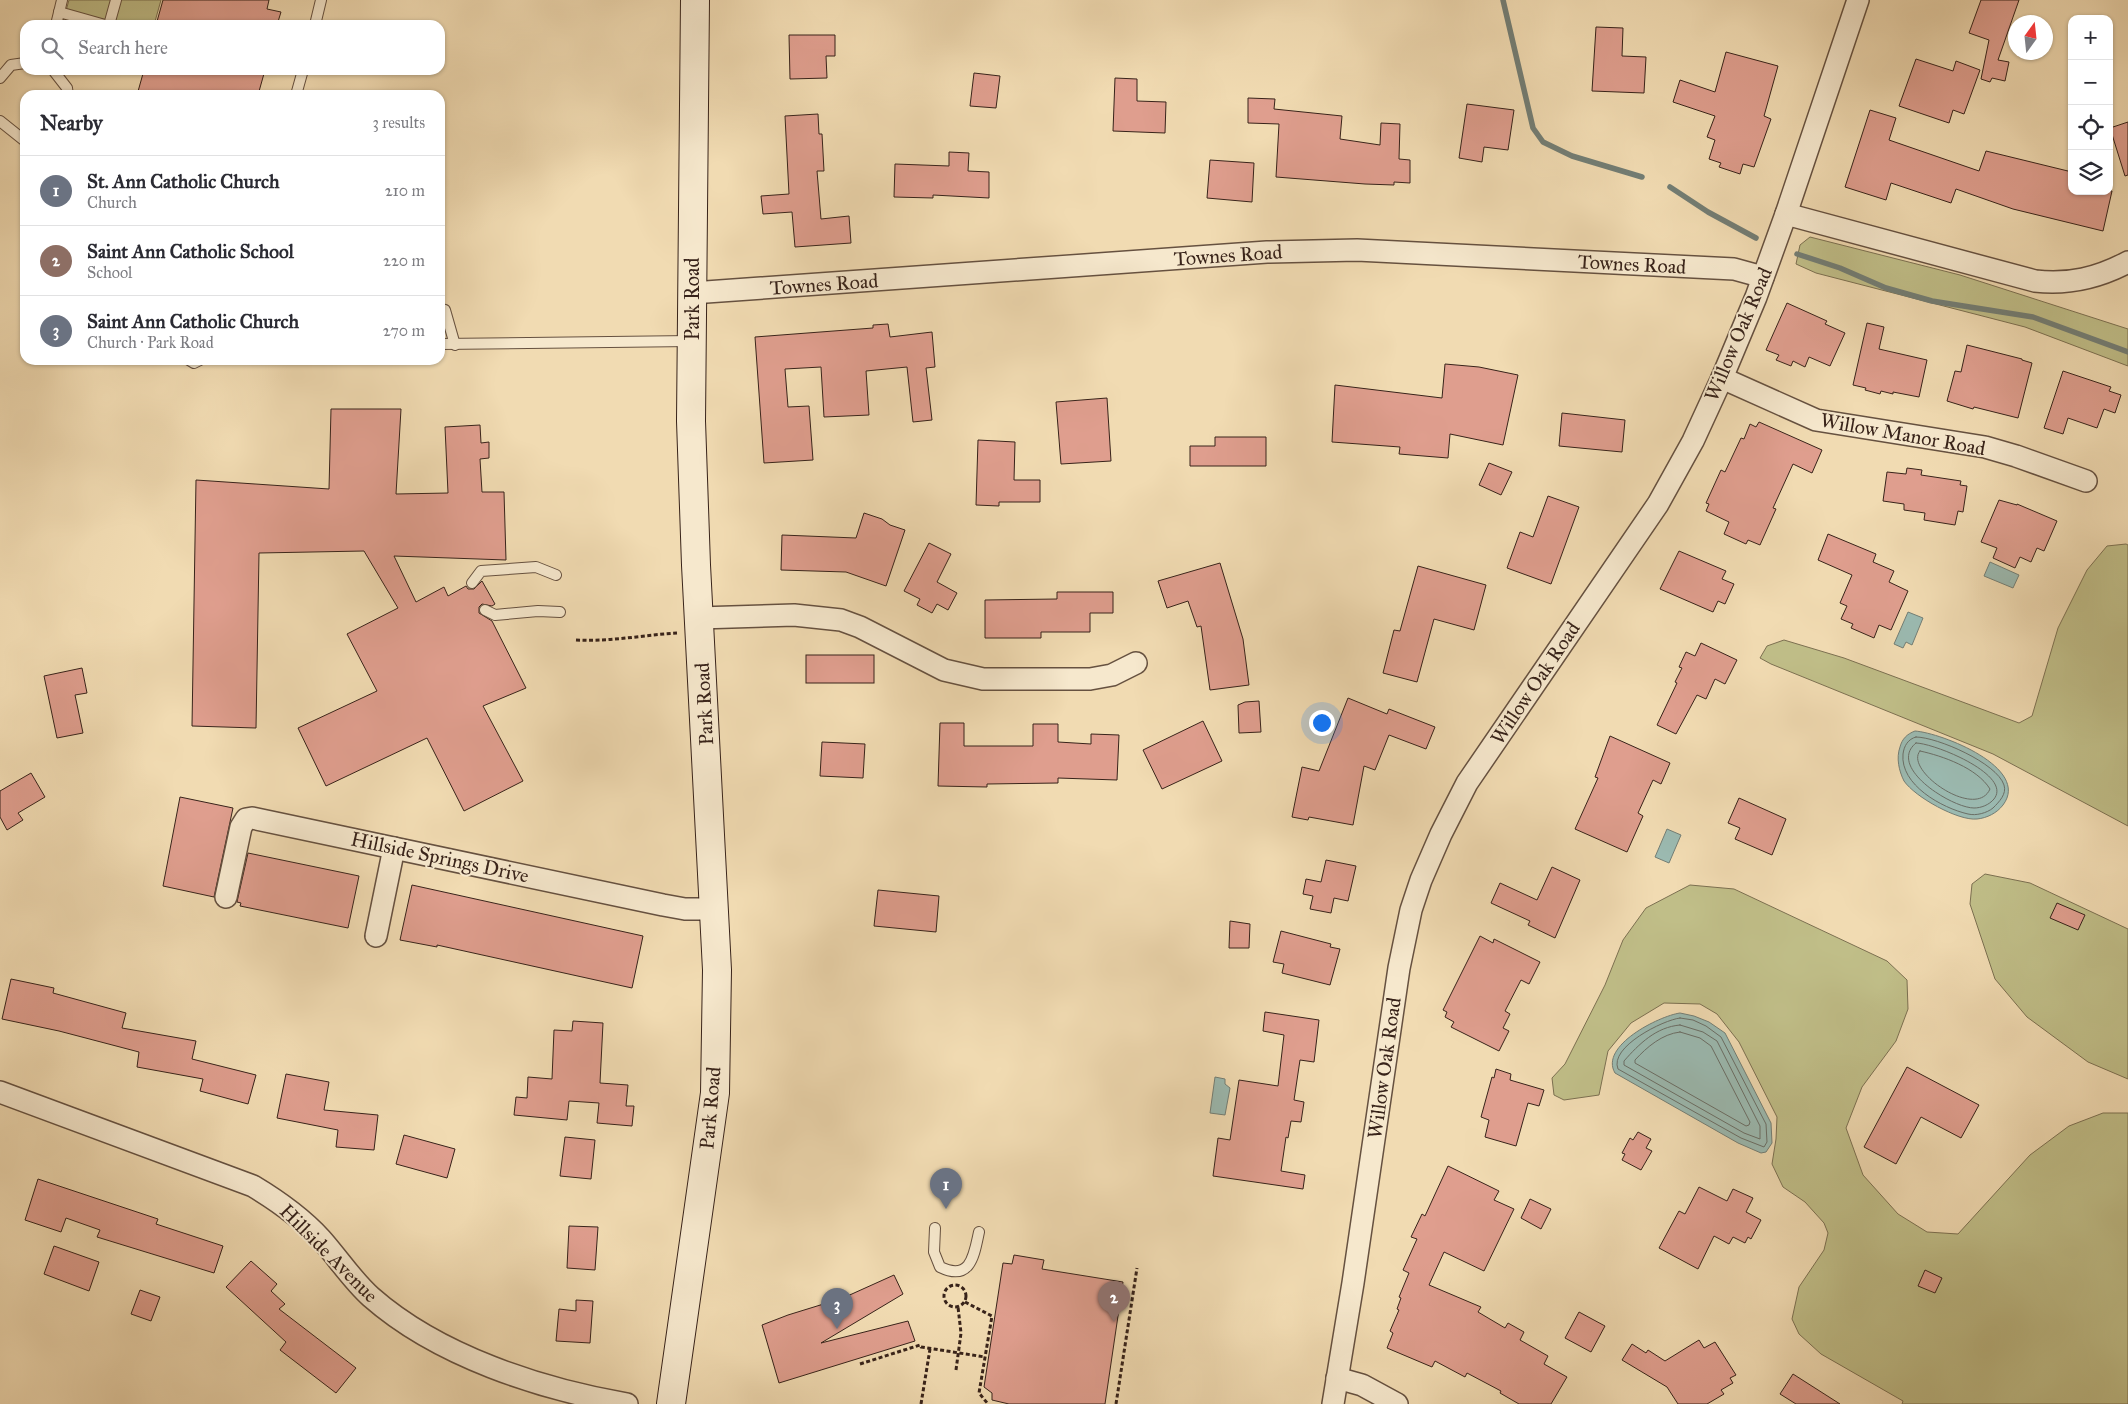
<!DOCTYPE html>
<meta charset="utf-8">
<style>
body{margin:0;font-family:"IM FELL Great Primer",serif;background:#f2f2f3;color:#2b2b33}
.controls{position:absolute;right:15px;top:15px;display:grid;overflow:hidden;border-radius:10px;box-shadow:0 1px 4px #0004}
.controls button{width:45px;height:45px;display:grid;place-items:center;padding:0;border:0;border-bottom:1px solid #e1e1e2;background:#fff;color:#2b2b33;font:25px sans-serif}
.compass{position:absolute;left:2008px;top:15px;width:45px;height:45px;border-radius:50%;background:#fff;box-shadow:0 1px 4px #0004;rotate:15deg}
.you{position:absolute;left:1321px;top:722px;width:18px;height:18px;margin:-12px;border:4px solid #fff;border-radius:50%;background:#1a73e8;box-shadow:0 0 0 8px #1a73e833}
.badge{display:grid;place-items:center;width:32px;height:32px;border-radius:50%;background:#d93025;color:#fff;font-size:16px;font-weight:700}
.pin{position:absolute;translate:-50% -41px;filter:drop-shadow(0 1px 2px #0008)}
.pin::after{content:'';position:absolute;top:26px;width:18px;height:15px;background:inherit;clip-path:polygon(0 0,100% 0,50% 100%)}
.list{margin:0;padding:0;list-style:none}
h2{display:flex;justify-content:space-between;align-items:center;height:65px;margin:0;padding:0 20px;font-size:21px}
h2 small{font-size:16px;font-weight:400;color:#7c7c81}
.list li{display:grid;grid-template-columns:32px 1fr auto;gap:15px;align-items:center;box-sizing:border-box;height:70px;padding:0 20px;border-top:1px solid #e1e1e2}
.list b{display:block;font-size:19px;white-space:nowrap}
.list p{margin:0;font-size:16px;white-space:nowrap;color:#7c7c81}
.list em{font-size:16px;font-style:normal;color:#7c7c81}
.icon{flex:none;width:28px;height:28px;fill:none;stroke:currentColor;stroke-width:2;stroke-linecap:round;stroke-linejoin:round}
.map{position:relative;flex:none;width:2128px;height:1404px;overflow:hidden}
.search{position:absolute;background:#fff;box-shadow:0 1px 4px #0004;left:20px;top:20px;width:425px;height:55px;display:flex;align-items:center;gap:12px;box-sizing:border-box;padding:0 18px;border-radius:15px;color:#7c7c81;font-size:19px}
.panel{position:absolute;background:#fff;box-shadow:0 1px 4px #0004;left:20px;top:90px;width:425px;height:275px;border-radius:15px}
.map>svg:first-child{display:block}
</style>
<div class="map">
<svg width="2128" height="1404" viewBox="0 0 2128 1404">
<rect width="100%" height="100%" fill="#f1dbb2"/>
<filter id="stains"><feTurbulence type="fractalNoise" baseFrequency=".004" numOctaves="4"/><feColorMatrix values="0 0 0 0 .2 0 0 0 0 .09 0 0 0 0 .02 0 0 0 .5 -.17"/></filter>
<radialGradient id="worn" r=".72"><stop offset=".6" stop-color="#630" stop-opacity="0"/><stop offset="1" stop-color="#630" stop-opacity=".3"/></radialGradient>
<g fill="#c0be88" stroke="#7c7051">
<polygon points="69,0 161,0 154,25 62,25"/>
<polygon points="1810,237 1960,275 2128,329 2128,366 2025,327 1816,273 1796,264 1800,245"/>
<polygon points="2126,544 2128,545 2128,826 1993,754 1771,664 1760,658 1767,646 1784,640 1844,658 2019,723 2032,716 2058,628 2087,570 2107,546"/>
<polygon points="1985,874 2030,883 2128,929 2128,1079 2088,1062 2027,1017 1995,979 1970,904 1972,884"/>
<polygon points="1690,885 1734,889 1887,961 1907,980 1908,1009 1896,1041 1862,1087 1846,1128 1863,1175 1898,1214 1927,1232 1958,1234 2030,1155 2069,1126 2103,1113 2128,1113 2128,1404 1902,1404 1903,1401 1821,1354 1799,1334 1792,1319 1799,1287 1824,1250 1828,1233 1824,1223 1805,1202 1783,1187 1772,1164 1776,1139 1777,1117 1739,1042 1717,1014 1700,1004 1664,1003 1631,1023 1608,1051 1599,1095 1564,1100 1554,1095 1552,1078 1565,1064 1605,985 1623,940 1646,908"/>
</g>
<g fill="#9bbab1" stroke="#737e75">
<polygon points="1990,562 2019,575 2013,588 1984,576"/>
<polygon points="1908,612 1923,618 1912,645 1906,642 1903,648 1894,644"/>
<path d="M1915,731c27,2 116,37 88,74 -6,8 -16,13 -26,14 -19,2 -62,-22 -73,-38 -5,-10 -8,-23 -4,-34 2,-8 7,-13 15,-16z"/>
<polygon points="1667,829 1681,835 1669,863 1655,857"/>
<path d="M1680,1013l14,3 15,6 16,11 46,90 1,20 -6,9 -5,1 -23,-10 -123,-70c-16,-27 44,-57 65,-60z"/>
<polygon points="1215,1077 1225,1079 1225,1084 1230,1088 1225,1115 1210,1113"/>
</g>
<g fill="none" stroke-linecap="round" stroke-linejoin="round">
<g stroke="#6a6e66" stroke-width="1">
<path d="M1916,737c21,0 81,26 88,48 3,9 -5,17 -11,23 -6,5 -17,8 -25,6 -26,-6 -68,-29 -65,-60 1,-8 5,-15 13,-17z"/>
<path d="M1916,743c18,0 97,32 78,56 -5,6 -13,9 -20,9 -22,0 -88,-41 -58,-65z"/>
<path d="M1920,751c23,5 57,17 70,38 -14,32 -87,-19 -70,-38z"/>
<path d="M1680,1018l13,2 13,6 15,11 45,87 1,18 -3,5 -23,-9 -123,-69c-9,-22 45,-49 62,-51z"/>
<path d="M1680,1025l23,7 14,9 43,85v13l-16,-6 -120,-68v-4c15,-17 32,-34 56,-36z"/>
<path d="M1680,1032l20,6 11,8 39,76 -1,3 -3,1 -111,-63v-3c12,-13 27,-26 45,-28z"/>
</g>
<g stroke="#737e75" stroke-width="5.5">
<polyline points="1503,0 1533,128 1543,142 1572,156 1642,177"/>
<polyline points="1670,187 1708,212 1756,238"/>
<polyline points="1797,254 1840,268 1886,288 1932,301 2033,317 2128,352"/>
</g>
</g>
<g fill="#df9e8e" stroke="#38231a">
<polygon points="163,0 269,0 267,9 281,12 277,25 156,25"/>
<polygon points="1981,0 2019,0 1998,60 2009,62 2005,81 1992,78 1990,82 1981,79 1989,40 1969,33"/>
<polygon points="1596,27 1623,28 1622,56 1646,57 1644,93 1592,91"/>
<polygon points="789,35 835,35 835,56 826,56 827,78 790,79"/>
<polygon points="1726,52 1778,66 1764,116 1771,119 1754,167 1743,164 1740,174 1719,167 1721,163 1709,159 1715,140 1707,137 1715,116 1673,102 1680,80 1715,92"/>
<polygon points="1916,59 1953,71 1956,61 1980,70 1964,114 1953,110 1949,123 1899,106"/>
<polygon points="144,70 265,70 258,95 137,95"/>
<polygon points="974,73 1000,76 996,108 970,106"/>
<polygon points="1115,78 1137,79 1137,101 1166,102 1165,133 1113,131"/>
<polygon points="1248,98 1275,99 1274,109 1342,116 1340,139 1380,145 1381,123 1400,124 1399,159 1410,160 1410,183 1394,182 1394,185 1365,184 1276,177 1279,124 1248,123"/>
<polygon points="1467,104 1514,110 1508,150 1484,147 1482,162 1459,158"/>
<polygon points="1870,110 1896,118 1889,140 1979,171 1986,151 2072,172 2072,191 2112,191 2103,231 2013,209 1956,189 1951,203 1891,183 1886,200 1845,187"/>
<polygon points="818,114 819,134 822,134 824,171 817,171 821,219 849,216 851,243 795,247 792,212 763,214 761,196 789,194 785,116"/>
<polygon points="2128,122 2128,175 2125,176 2110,128"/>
<polygon points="949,152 969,153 968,171 989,172 989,198 933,195 933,198 894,197 895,164 949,166"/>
<polygon points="1210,160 1254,163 1252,202 1207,198"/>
<polygon points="1787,303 1827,321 1825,324 1845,333 1830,366 1809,357 1805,367 1793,361 1791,366 1776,360 1779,355 1766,350"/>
<polygon points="1867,323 1884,327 1879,349 1927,360 1919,397 1893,392 1893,394 1881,391 1880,394 1865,390 1866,388 1853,385"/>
<polygon points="888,324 890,337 932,332 935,367 926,368 932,420 913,422 907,367 866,371 869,415 824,417 821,367 785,369 788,407 809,406 813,460 764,463 755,337 873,328 873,325"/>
<polygon points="1967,345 2022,359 2022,360 2032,363 2018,418 1974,407 1973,409 1947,401 1955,371 1961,372"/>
<polygon points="1445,364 1479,367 1518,375 1503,445 1450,434 1448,458 1399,454 1400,447 1332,442 1335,385 1442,398"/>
<polygon points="2063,371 2111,387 2109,391 2121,395 2115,413 2104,409 2097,428 2068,418 2063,434 2044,428"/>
<polygon points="1107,398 1111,461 1061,464 1056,402"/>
<polygon points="331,409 401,409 396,494 448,493 445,427 480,425 481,443 489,442 489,458 480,459 482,492 504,492 506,560 394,556 416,602 444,587 448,596 466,586 468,589 474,589 482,581 495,604 492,606 482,604 479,607 479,613 492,621 526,688 483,706 523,781 464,811 427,738 326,786 298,728 377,691 347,634 398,608 364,551 259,553 256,728 192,726 196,480 329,489"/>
<polygon points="1562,413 1625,420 1622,452 1559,446"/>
<polygon points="1759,422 1822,450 1812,473 1793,464 1773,508 1776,509 1760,545 1748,540 1746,544 1724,534 1729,522 1706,511 1709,504 1706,503 1721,470 1725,472 1741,438 1744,439 1750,424 1756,427"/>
<polygon points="1215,437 1266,437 1266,466 1190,466 1190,446 1215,446"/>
<polygon points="978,440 1015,442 1014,480 1040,480 1040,502 999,502 999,506 976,505"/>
<polygon points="1489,463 1512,472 1501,495 1479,485"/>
<polygon points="1907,468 1922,470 1921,475 1961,481 1960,485 1967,486 1963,512 1958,511 1955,525 1924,520 1925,513 1904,510 1904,504 1883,501 1887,472 1906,474"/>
<polygon points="1548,496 1579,507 1551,584 1507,568 1520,532 1533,537"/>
<polygon points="1999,500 2017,505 2017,504 2057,521 2044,551 2037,548 2031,562 2020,557 2015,568 1993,558 1997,548 1981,542"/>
<polygon points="864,513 882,519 890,525 905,530 886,586 846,572 781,570 782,535 856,538"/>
<polygon points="1828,534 1876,554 1873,562 1894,571 1889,582 1908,591 1891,630 1879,625 1874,638 1851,628 1853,624 1841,619 1847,606 1840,603 1852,575 1818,560"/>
<polygon points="929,543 951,554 937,582 957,593 948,610 937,604 932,613 917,605 920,599 904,591"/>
<polygon points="1679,551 1726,571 1722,579 1734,584 1725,604 1718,601 1713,612 1660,589"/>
<polygon points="1220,563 1243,639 1249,685 1210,690 1201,626 1197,627 1188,601 1167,608 1158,581"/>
<polygon points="1418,566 1486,585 1474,630 1434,619 1417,682 1383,673 1394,630 1400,631"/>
<polygon points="1057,592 1113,592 1113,613 1090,613 1090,632 1041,632 1041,638 985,638 985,600 1057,599"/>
<polygon points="1701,643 1737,660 1725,684 1715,679 1706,699 1697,695 1676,734 1657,725 1677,683 1675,682 1682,668 1679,667 1686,652 1695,656"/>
<rect x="806" y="655" width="68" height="28"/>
<polygon points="82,668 87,693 75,695 83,733 57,738 44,676"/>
<polygon points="1348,698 1387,714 1389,709 1435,727 1426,749 1389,735 1375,770 1364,766 1353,825 1309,817 1308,820 1292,817 1302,767 1319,771"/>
<polygon points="1259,701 1261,732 1239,733 1238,705 1245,702"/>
<polygon points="1203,721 1222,761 1162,789 1143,750"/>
<polygon points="940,723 964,723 964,746 1033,746 1033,724 1058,724 1058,742 1091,744 1091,734 1119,735 1117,780 1058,778 1058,783 987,784 987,787 938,786"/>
<polygon points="1610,736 1670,763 1661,784 1653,780 1638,813 1643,816 1627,852 1575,829 1598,778 1595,777"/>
<polygon points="822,742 865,744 863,778 820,776"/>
<polygon points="31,773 45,797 18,813 23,820 7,830 0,817 0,791"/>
<polygon points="180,797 233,808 214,897 163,886"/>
<polygon points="1739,798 1786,819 1772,855 1735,839 1740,828 1728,823"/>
<polygon points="248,853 359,876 348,928 240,906 241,903 237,902"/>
<polygon points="1326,860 1356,866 1348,901 1334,898 1331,913 1310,909 1313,896 1303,894 1306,879 1321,882"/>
<polygon points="1552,867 1580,880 1555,938 1528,925 1530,921 1491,903 1500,883 1537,900"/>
<polygon points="412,885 643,936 632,988 437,945 437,947 400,940"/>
<polygon points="878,890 939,896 936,932 874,926"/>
<polygon points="2057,903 2085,915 2078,930 2050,918"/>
<polygon points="1230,921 1250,924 1249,948 1229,948"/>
<polygon points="1281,931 1331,944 1330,947 1340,949 1330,985 1282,973 1284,964 1273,962"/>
<polygon points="1480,936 1493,943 1494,939 1540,962 1529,984 1521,980 1505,1011 1510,1014 1503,1028 1509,1031 1499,1051 1451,1027 1454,1022 1445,1017 1447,1012 1443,1010"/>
<polygon points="11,979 54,988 53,993 126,1013 122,1028 196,1041 192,1059 256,1075 248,1104 200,1091 203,1079 137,1067 139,1052 59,1031 2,1019"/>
<polygon points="1265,1012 1319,1020 1314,1062 1300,1060 1294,1100 1304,1102 1301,1122 1291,1121 1288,1138 1286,1137 1281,1171 1305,1175 1303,1189 1213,1176 1218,1138 1230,1140 1239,1080 1278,1086 1284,1035 1263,1031"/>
<polygon points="573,1021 603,1023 600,1083 628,1085 626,1106 634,1106 632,1126 597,1123 599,1103 569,1101 567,1120 514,1115 516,1097 527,1098 528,1077 552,1079 554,1030 572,1031"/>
<polygon points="1907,1067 1979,1105 1961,1138 1921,1117 1896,1164 1864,1147"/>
<polygon points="1496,1069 1511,1074 1510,1080 1544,1090 1539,1106 1528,1103 1516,1146 1485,1137 1489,1120 1481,1117 1492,1077 1494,1078"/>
<polygon points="286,1074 329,1082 324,1110 378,1115 374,1150 336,1147 338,1130 277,1118"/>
<polygon points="1638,1132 1651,1139 1646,1148 1652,1151 1641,1170 1622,1160 1625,1154 1622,1153 1630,1138 1633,1140"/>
<polygon points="404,1135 455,1149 447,1178 396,1164"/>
<polygon points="565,1137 595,1140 591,1179 560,1176"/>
<polygon points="1448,1166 1499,1191 1494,1200 1514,1209 1484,1271 1444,1252 1429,1285 1481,1307 1478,1312 1505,1328 1508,1323 1524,1332 1520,1340 1548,1356 1544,1364 1567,1377 1551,1404 1519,1404 1500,1393 1501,1391 1467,1373 1465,1377 1435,1361 1432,1367 1387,1348 1393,1333 1390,1331 1399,1310 1397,1309 1401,1298 1399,1297 1409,1273 1403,1270 1417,1239 1411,1237 1422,1214 1425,1216"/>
<polygon points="38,1179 158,1219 156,1224 223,1246 214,1273 97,1237 100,1230 66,1218 61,1232 25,1220"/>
<polygon points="1699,1187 1727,1201 1733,1189 1753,1198 1746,1212 1761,1220 1751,1239 1748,1237 1745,1243 1733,1237 1729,1244 1714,1236 1698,1269 1659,1248 1679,1211 1685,1214"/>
<polygon points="1530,1199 1551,1209 1541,1229 1521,1218"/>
<polygon points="569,1226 598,1227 595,1270 567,1268"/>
<polygon points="54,1246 99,1262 89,1291 44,1274"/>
<polygon points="1014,1255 1044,1260 1042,1269 1123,1282 1105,1404 1009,1404 992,1400 992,1393 984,1387 1003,1263 1012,1264"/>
<polygon points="251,1261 277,1284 271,1291 285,1304 279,1309 356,1368 336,1393 280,1350 286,1342 226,1287"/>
<polygon points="1925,1270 1942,1278 1935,1293 1918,1286"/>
<polygon points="894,1275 903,1294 821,1343 908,1321 915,1341 779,1383 762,1325 788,1315 843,1298"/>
<polygon points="140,1290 160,1297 151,1321 131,1314"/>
<polygon points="576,1300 593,1301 590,1343 556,1341 559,1309 576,1311"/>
<polygon points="1579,1312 1605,1326 1591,1352 1565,1338"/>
<polygon points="1699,1340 1704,1348 1715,1342 1736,1375 1730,1378 1733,1383 1721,1390 1724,1394 1707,1404 1678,1404 1667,1387 1622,1360 1632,1344 1646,1353 1648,1350 1665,1361"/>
<polygon points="1793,1374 1840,1404 1796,1404 1780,1394"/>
</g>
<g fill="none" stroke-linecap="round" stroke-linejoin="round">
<defs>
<g id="lane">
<polyline points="59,12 105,25"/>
<polyline points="56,25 62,0"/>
<polyline points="109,25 116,0"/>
<polyline points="315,25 321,0"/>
<polyline points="53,70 67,88 68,95"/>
<polyline points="0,78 11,65 25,63"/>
<polyline points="296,95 303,70"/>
<polyline points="0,121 25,141"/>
<polyline points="440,309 445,310 455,345"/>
<polyline points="440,344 691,341"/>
<polyline points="189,360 194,363 200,360"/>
<polyline points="472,583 481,571 536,567 556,575"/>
<polyline points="485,610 495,615 538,611 560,612"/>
<path d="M935,1228l-1,24 6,15c31,15 34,-12 39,-35"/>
</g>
<g id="street">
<path d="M1786,214l249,67c34,4 63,-3 93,-19"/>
<polyline points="692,293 1267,252 1357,250 1734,269 1763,277"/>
<polyline points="1722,378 1816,420 1985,447 2016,456 2086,481"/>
<polyline points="699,618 794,615 841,620 860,627 944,670 983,679 1090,679 1112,675 1136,663"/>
<polyline points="226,897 241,827 246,819 252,818 663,905 685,909 714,909"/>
<polyline points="376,936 394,848"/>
<path d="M0,1092l253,94c25,15 48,31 68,53 17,19 31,41 50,58 67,59 169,92 256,107"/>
<polyline points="1337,1378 1362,1385 1397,1404"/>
<polyline points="1333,1404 1353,1283 1399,968 1411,910 1421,880 1441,834 1467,783 1658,504 1693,441 1722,378 1756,297 1786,214 1858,0"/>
</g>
<polyline id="secondary" points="671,1404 715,1093 717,970 696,565 691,421 695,0"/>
</defs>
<use href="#lane" stroke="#665140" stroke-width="12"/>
<use href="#street" stroke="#665140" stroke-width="24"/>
<use href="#secondary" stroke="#38231a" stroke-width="30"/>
<g stroke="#38231a" stroke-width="3" stroke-dasharray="4 2.5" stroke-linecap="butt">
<path d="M576,640c34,2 67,-5 101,-7"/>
<circle cx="955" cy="1296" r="11"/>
<polyline points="965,1302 992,1316 979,1393 988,1404"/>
<polyline points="860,1364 920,1345 921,1347 985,1357"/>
<polyline points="956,1370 961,1333 958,1307"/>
<polyline points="921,1404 930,1349"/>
<polyline points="1116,1404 1137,1268"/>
</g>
<use href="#lane" stroke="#f6e8cd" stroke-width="10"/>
<use href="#street" stroke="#f6e8cd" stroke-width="21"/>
<use href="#secondary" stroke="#f6e8cd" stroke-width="28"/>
</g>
<g text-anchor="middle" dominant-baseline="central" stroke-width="4" stroke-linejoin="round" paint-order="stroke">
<g font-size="20" fill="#38231a" stroke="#f6e8cd">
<text transform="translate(1228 255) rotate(-4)">Townes Road</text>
<text transform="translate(1632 264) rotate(3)">Townes Road</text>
<text transform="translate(824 284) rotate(-4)">Townes Road</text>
<text transform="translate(692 299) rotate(-90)">Park Road</text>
<text transform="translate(1738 334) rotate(-67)">Willow Oak Road</text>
<text transform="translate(1903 434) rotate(10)">Willow Manor Road</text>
<text transform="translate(1535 683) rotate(-56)">Willow Oak Road</text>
<text transform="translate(704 704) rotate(-93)">Park Road</text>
<text transform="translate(440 857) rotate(12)">Hillside Springs Drive</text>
<text transform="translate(1384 1068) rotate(-82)">Willow Oak Road</text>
<text transform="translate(710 1108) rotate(-85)">Park Road</text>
<text transform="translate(329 1253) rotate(45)">Hillside Avenue</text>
</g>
</g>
<rect width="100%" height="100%" filter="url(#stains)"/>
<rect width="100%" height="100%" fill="url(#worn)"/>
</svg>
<div class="controls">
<button>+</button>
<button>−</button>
<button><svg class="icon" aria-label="locate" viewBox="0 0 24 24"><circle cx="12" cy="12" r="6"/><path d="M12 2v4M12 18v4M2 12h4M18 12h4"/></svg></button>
<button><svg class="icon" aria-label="layers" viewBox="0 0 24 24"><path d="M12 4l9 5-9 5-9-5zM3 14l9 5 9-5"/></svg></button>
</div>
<svg class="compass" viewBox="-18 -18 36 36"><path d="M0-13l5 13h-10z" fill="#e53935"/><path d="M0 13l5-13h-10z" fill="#7c7c81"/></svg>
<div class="you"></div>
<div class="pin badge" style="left:946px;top:1209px;background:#6b7280">1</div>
<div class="pin badge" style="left:1114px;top:1322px;background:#8d6e63">2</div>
<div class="pin badge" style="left:837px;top:1329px;background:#6b7280">3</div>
<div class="search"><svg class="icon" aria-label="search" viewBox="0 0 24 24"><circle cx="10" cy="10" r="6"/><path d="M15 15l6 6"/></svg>Search here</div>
<section class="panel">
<h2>Nearby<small>3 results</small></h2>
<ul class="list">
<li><span class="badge" style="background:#6b7280">1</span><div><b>St. Ann Catholic Church</b><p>Church</p></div><em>210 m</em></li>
<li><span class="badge" style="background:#8d6e63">2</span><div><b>Saint Ann Catholic School</b><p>School</p></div><em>220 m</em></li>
<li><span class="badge" style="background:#6b7280">3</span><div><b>Saint Ann Catholic Church</b><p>Church · Park Road</p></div><em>270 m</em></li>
</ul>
</section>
</div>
